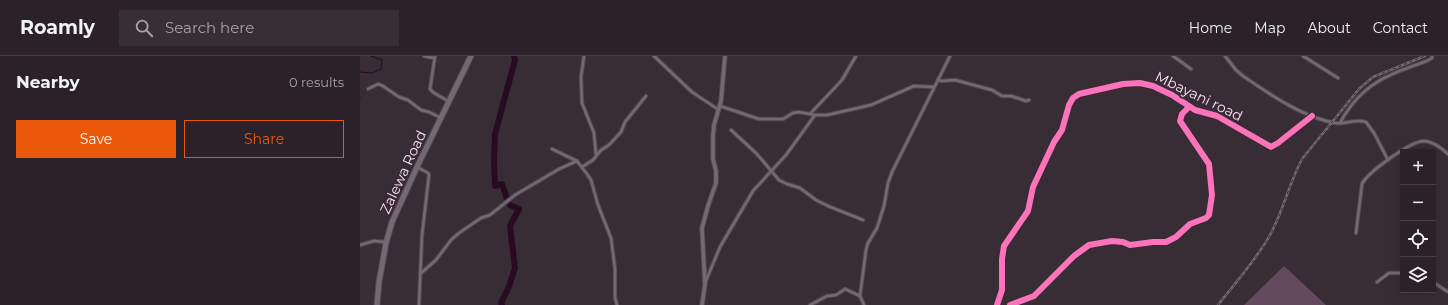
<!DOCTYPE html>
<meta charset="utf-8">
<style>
body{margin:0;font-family:Montserrat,sans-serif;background:#362f34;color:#f1f3f6}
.controls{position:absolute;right:12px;bottom:12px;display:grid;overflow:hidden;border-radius:0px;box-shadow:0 4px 16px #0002}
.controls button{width:36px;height:36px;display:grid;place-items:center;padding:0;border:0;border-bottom:1px solid #463f45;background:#2a2228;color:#f1f3f6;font:20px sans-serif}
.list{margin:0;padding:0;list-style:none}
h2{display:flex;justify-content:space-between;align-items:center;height:52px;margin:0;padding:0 16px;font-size:17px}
h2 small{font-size:13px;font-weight:400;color:#a5a4a8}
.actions{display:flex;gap:8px;padding:12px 16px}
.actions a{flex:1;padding:9px 0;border:1px solid #ea580c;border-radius:0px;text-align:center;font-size:14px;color:#ea580c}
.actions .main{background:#ea580c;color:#fff}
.icon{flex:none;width:22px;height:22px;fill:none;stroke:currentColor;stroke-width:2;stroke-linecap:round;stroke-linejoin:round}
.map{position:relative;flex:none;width:1088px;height:249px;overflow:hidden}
header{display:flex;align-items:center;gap:24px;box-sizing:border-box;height:56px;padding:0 20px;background:#2a2228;border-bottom:1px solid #463f45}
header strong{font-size:19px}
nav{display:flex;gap:22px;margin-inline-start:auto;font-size:14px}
.search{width:280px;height:36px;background:#362f34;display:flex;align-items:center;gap:10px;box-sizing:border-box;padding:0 14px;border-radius:0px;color:#a5a4a8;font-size:15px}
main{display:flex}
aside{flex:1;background:#2a2228}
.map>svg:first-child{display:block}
</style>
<header>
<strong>Roamly</strong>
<div class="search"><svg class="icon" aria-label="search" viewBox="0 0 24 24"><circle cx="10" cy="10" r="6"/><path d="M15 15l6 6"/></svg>Search here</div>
<nav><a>Home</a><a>Map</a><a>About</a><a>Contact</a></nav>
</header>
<main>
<aside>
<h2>Nearby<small>0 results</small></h2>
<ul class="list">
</ul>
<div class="actions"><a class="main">Save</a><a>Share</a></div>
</aside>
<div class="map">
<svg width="1088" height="249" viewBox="0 0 1088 249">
<rect width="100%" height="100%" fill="#382d35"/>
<polygon fill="#634a5d" points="924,210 966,249 884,249"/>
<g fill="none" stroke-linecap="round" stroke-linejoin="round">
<g stroke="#270b21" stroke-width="1">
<polyline points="0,16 12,17 21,13 22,4 11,0"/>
<polyline points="0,41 0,42"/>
</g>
<g stroke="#270b21" stroke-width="6">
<polyline points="147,143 142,128 135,130 134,105 135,78 155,4 154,0"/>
<polyline points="142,249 141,247 148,233 155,212 150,170 159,153 150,149"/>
</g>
<defs>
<g id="street">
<polyline points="64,0 74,2"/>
<polyline points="75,0 70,33 74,37 88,45"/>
<polyline points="224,0 221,21 222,47 234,77 236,99"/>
<polyline points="294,0 332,36 359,54"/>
<polyline points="813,0 831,13"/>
<path d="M865,0l11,14 7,6c28,19 59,41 92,47 11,2 20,-5 31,-1l8,11 14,27"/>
<polyline points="943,0 978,22"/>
<polyline points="578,23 581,25 595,24 632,34 642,40 651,40 666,45 669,44"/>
<polyline points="8,33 18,28 23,30 39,41 48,44 61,54 69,56 81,62"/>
<polyline points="360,50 399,63 423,63 433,57 439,56 455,59 467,59 511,49 554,30 573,31"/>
<polyline points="450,58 482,24 496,0"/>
<path d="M980,67c21,-39 47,-48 87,-62l5,-3v-2"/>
<polyline points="371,74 396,97 419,124 427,128 440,132 456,144 468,150 503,164"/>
<polyline points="192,93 217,105 227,118 231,124 238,149 251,182 255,213 255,242 257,249"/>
<polyline points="57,111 68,117 69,119 62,179 59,249"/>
<polyline points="222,111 233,104 241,94 249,89 261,76 265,66 286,40"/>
<path d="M996,177l6,-49c6,-12 48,-42 61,-43 10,0 18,7 25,13"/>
<polyline points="0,189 14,185 26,186"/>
<polyline points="60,218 76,204 91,184 99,177 121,162 130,159 155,139 199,113 217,105"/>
<polyline points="1017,226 1029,217 1043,217"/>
<polyline points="1073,226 1088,236"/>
<polyline points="345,227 360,191 393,135 426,99 455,59"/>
<polyline points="450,249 467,240 476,239 485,233 500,240"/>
<polyline points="504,249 500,240 506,194 508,187 517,172 524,150 528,127 532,116 590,0"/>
<polyline points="637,249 642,234 642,203 644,190 668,155 673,131 694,86 702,74 709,49 713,42 719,38 763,28 780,27 793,30 812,39 835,54 857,60 911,91 918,87 952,60"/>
<polyline points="650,249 674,240 714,200 729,189 752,185 763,186 770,189 793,186 806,186 816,181 830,168 846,162 849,159 852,139 849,108 820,65 822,58 829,51"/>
</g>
<polyline id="secondary" points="342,249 345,229 342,172 348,150 356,127 356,115 353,103 353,80 354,69 361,45 365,0"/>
<polyline id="highway" points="17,249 19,226 26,187 32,166 57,111 111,0"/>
</defs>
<use href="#street" stroke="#52494f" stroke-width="4.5"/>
<use href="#secondary" stroke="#52494f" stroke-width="5.5"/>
<use href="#highway" stroke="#52494f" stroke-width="7"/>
<use href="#street" stroke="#746970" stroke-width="2.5"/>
<use href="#secondary" stroke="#746970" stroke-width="3.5"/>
<use href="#highway" stroke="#766872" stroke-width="5"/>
<defs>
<path id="rail" d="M858,249c17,-22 40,-47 53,-72 13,-24 18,-50 31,-74l57,-70 14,-12 52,-21"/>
</defs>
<use href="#rail" stroke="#726970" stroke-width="2.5"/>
<use href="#rail" stroke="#3c2937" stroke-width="1" stroke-dasharray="3" stroke-linecap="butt"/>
<defs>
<g id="cycleway">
<polyline points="637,249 642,234 642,203 644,190 668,155 673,131 694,86 702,74 709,49 713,42 719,38 763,28 780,27 793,30 812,39 835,54 857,60 911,91 918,87 952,60"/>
<polyline points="650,249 674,240 714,200 729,189 752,185 763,186 770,189 793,186 806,186 816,181 830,168 846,162 849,159 852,139 849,108 820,65 822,58 829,51"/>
</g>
</defs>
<use href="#cycleway" stroke="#3c2937" stroke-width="8"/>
<use href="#cycleway" stroke="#fb73b8" stroke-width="6"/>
</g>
<g text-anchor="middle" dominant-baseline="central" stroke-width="4" stroke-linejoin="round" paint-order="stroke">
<g font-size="14" fill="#f5e8f1" stroke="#3c2937">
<text transform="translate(839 40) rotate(26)">Mbayani road</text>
<text transform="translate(43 116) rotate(-65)">Zalewa Road</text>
</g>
</g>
</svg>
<div class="controls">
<button>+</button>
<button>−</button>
<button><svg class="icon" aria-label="locate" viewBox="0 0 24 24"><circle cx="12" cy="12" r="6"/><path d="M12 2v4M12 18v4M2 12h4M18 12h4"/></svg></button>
<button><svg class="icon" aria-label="layers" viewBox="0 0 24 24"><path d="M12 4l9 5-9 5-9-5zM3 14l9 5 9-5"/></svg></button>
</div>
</div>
</main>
